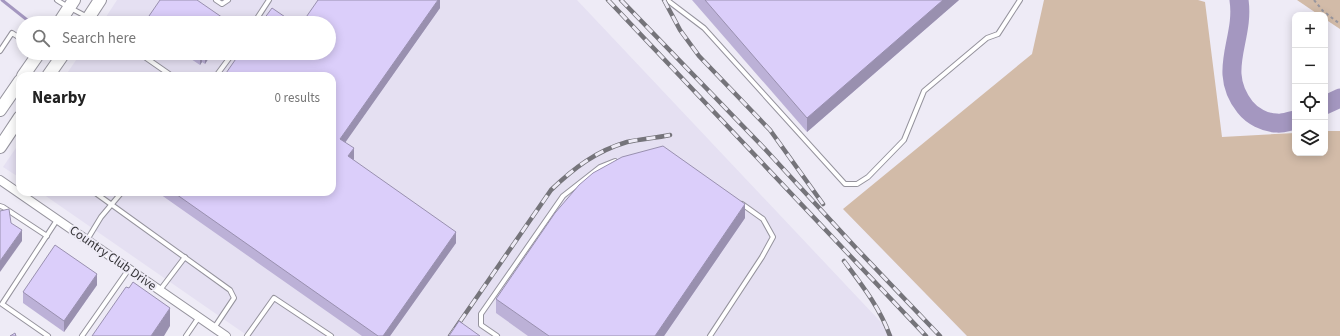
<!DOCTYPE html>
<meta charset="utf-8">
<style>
body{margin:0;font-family:"Source Sans 3",sans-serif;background:#f2f2f2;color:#222}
.controls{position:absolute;right:12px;top:12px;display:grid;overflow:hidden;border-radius:8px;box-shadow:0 2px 10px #0003}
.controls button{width:36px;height:36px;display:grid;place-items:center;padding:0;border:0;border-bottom:1px solid #e0e0e0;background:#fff;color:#222;font:20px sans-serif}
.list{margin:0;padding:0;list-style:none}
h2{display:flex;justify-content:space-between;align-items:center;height:52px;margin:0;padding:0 16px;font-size:17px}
h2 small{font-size:13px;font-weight:400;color:#767676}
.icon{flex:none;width:22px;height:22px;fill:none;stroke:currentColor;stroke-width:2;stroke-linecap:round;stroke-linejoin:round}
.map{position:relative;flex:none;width:1340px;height:336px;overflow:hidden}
.search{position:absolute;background:#fff;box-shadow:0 2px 10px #0003;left:16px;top:16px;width:320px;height:44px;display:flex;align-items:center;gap:10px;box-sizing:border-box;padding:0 14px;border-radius:22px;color:#767676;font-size:15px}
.panel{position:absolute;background:#fff;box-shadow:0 2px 10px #0003;left:16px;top:72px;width:320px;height:124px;border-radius:12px}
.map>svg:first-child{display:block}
</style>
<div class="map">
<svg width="1340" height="336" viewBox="0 0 1340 336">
<rect width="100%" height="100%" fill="#eeebf6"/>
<g fill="#e5e0f2">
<polygon points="117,0 577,0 894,336 248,336 40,192 332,192 332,76 65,76 81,53 329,53 329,23 102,23"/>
<polygon points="20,142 20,178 3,167"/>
</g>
<g fill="#d2bba8">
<polygon points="1044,0 1198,0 1205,2 1222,137 1295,133 1295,153 1325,153 1325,131 1340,131 1340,336 967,336 843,209 1032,54"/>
<polygon points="1297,0 1340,0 1340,29 1325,19 1325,15 1319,15"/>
</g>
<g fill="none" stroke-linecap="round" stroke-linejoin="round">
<polyline stroke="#a497c0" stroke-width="3" points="2,0 31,23"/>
<g stroke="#a497c0" stroke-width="19">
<path d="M1239,0c6,40 -23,70 6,107 7,9 20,16 32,16 5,1 12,-2 18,-3"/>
<polyline points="1325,105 1340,98"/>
</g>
<defs>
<g id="service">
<path d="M57,0c13,9 27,14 40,23"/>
<polyline points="216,0 222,4 228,0"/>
<polyline points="667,0 704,28 845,184 857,184 868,177 904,140 924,91 987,38 998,34 1020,0"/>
<polyline points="254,23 269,0"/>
<polyline points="0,51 12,33 23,40"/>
<polyline points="139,53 172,76"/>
<polyline points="216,76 233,53"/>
<polyline points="94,192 230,290 234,298 214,328"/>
<polyline points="0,206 3,207 47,236"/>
<polyline points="87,240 101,217 122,192"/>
<polyline points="160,290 185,257"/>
<polyline points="48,336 2,304 57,220"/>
<polyline points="82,336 129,269"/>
<polyline points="186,336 199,317"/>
<polyline points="247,336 274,298 331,336"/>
<polyline points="497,336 481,325 481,314 563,196 600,167 615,161"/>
<polyline points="710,336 762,257 773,237 763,219 742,204"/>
</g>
<polyline id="minor" points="0,180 226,336"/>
<g id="secondary">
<polyline points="59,23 74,0"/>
<polyline points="85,23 100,0"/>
<polyline points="23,76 39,53"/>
<polyline points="48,76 64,53"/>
<polyline points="0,110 20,81"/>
<polyline points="0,147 20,117"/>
</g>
</defs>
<use href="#service" stroke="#95939d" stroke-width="6"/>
<use href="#minor" stroke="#95939d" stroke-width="10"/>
<use href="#secondary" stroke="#95939d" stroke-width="14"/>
<polyline stroke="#98969e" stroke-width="2" stroke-dasharray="3 3" stroke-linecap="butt" points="1314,0 1323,11 1340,24"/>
<use href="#service" stroke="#fff" stroke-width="4"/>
<use href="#minor" stroke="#fff" stroke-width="8"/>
<use href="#secondary" stroke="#fff" stroke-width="12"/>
<defs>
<g id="rail">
<polyline points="608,0 926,336"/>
<polyline points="621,0 764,148 857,249 940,336"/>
<polyline points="664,0 680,30 699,56 770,130 823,204"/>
<path d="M844,261c18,24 36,47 46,75"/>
<path d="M450,336l101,-146c23,-22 45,-39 76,-48 14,-3 29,-4 43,-7"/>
</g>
</defs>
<use href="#rail" stroke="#75747a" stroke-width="4.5"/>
<use href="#rail" stroke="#eeebf6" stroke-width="3" stroke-dasharray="9" stroke-linecap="butt"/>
</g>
<g fill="#bcb1d7">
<polygon points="440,0 440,8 345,142 354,159 353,160 456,243 390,336 362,336 157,192 332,192 332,76"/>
<polygon points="692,0 959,0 807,132"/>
<polygon points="149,16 226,23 149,23"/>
<polygon points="173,53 181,53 178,57"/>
<polygon points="182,53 212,53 205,64 202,62 200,65"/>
<polygon points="745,218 664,336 528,336 496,313 496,299"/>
<polygon points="97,285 64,332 23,303 23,292"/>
</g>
<g fill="#9990af">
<polygon points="438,0 440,0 440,8 340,150 340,139"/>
<polygon points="943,0 959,0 807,132 807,118"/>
<polygon points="200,53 202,53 202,62 200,65"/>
<polygon points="205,53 212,53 205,64"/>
<polygon points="354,148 354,159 348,167 348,156"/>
<polygon points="745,204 745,218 664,336 655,336"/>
<polygon points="22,230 22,241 0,272 0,261"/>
<polygon points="456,232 456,243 390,336 383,336"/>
<polygon points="97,274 97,285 64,332 64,321"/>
<polygon points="170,308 170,326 164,336 151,336"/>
</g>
<g fill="#dbcefa" stroke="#9990af">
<polygon points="160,0 197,0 226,20 224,23 159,23 149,16"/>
<polygon points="318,0 438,0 340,139 354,148 348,156 456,232 383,336 378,336 173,192 332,192 332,76 224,76 240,53 329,53 329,23 302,23"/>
<polygon points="705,0 943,0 807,118"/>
<polygon points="272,8 294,23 261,23"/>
<polygon points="663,146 745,204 655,336 549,336 496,299 555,213 579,185 593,173 622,157"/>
<polygon points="9,209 11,223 22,230 0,261 0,211"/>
<polygon points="55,245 97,274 64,321 23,292"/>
<polygon points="133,282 170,308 151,336 92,336 126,287 129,288"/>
<polygon points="459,321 480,336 449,336"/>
<polygon points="15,333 16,336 10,336"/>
</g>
<g text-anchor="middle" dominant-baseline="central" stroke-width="4" stroke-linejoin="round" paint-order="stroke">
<g font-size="13" fill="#363539" stroke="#eeebf6">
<text transform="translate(113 258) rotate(35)">Country Club Drive</text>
</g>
</g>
</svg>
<div class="controls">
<button>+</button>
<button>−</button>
<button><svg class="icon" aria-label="locate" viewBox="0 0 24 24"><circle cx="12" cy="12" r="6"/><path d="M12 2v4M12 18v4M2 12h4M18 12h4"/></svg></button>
<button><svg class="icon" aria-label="layers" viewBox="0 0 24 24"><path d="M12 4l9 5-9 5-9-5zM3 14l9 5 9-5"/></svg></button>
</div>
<div class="search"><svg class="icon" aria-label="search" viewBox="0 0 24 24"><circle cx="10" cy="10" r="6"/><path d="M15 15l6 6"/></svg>Search here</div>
<section class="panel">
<h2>Nearby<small>0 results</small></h2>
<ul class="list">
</ul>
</section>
</div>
